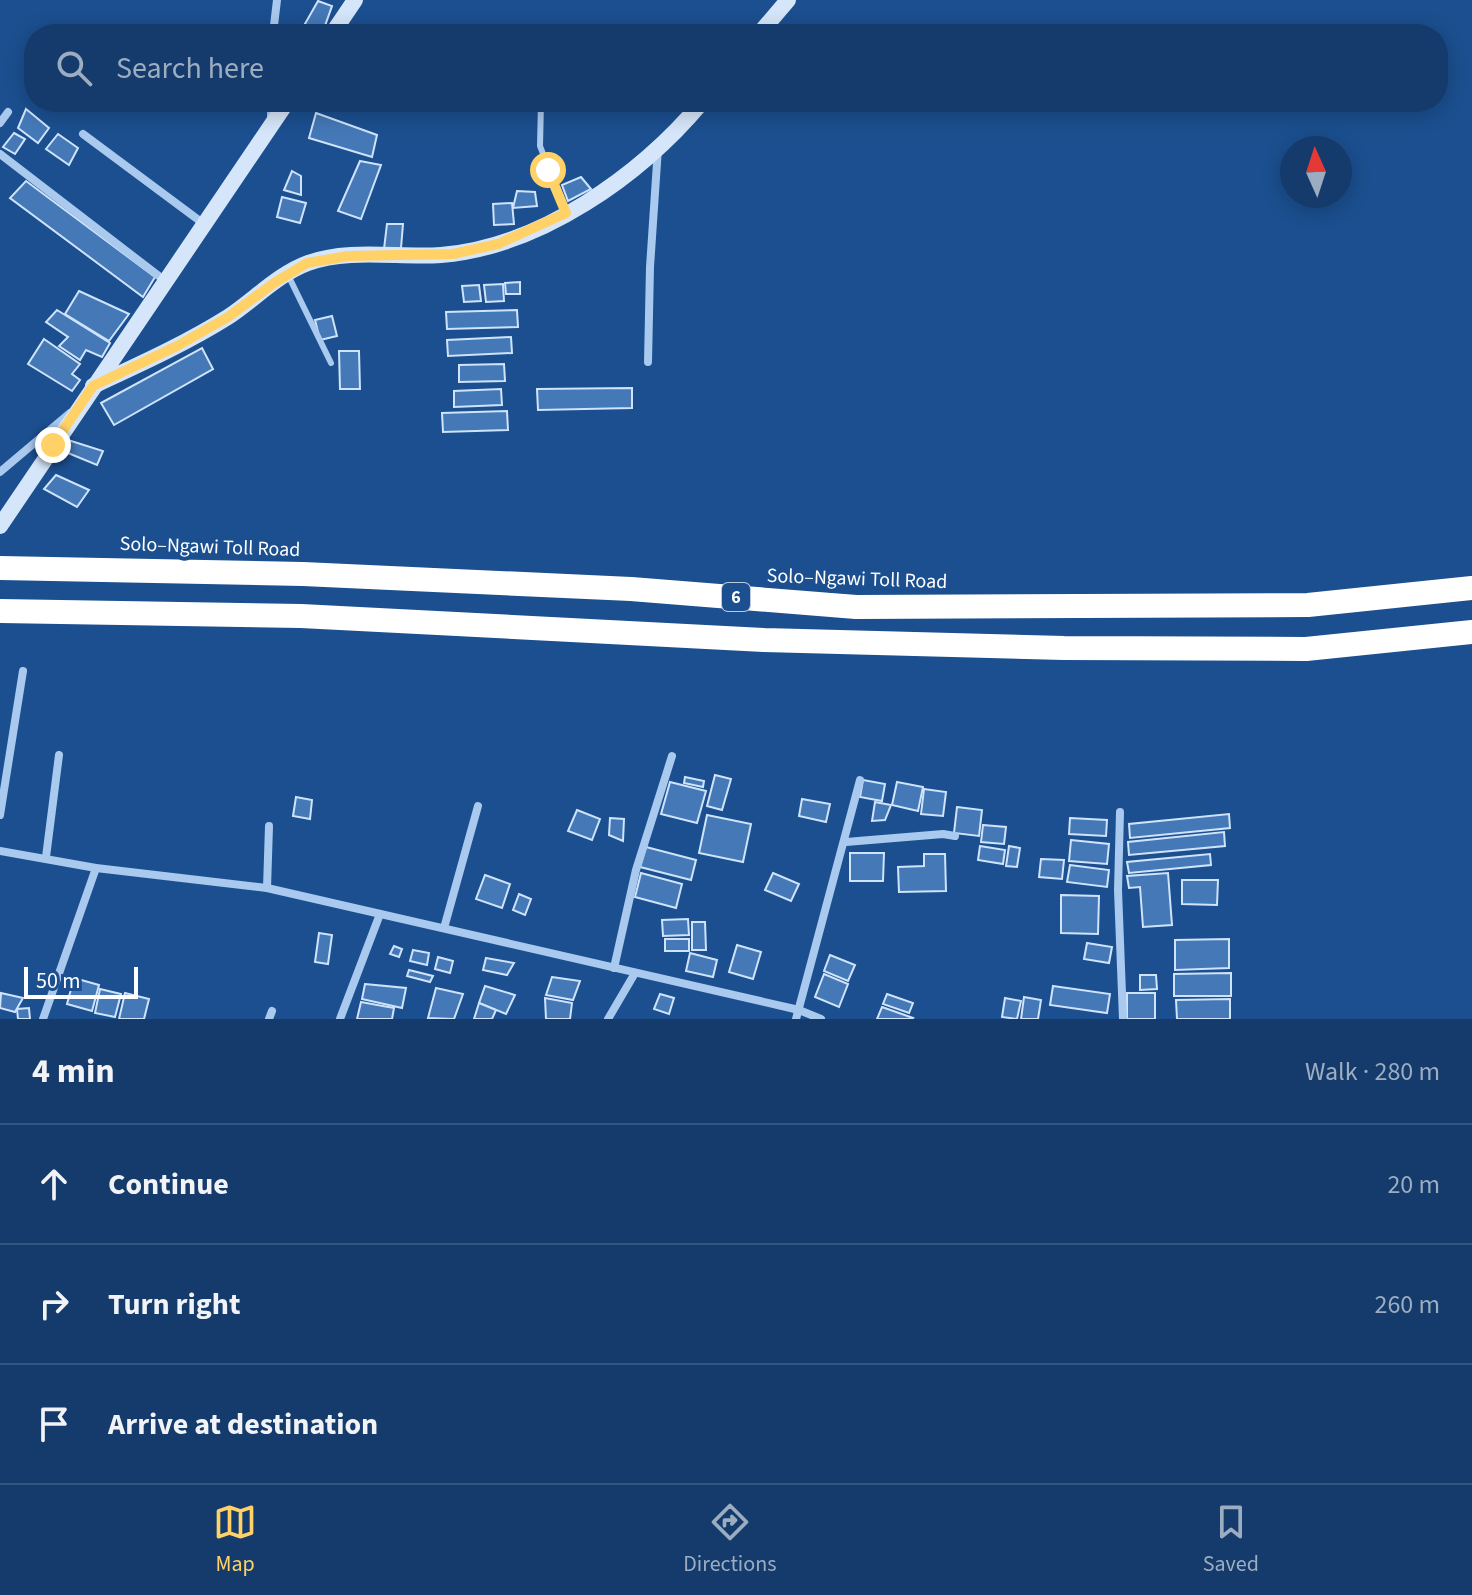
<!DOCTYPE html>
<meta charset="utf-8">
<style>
body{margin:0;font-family:"Source Sans 3",sans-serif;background:#1d4271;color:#f1f3f6}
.compass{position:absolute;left:1280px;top:136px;width:72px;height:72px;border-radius:50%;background:#143b6b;box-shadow:0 4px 20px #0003;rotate:357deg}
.scale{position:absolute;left:24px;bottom:20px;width:114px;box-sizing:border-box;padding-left:8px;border:4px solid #fff;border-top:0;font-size:22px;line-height:28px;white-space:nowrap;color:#fff;-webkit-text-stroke:6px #1b4f8f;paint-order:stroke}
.stop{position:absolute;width:24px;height:24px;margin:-18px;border:6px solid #ffd166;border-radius:50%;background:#fff}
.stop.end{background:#ffd166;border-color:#fff;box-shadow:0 2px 8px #0008}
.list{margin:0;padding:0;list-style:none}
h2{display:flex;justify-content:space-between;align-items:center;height:104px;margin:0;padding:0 32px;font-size:34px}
h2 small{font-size:26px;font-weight:400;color:#9dadc1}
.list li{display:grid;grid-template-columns:52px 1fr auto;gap:24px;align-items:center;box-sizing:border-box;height:120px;padding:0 32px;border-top:2px solid #33557e}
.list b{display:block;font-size:30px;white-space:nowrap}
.list em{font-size:26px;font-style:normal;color:#9dadc1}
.icon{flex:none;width:44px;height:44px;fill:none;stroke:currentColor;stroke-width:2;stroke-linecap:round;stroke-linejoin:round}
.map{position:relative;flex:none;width:1472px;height:1019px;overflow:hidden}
.search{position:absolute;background:#143b6b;box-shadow:0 4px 20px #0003;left:24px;right:24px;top:24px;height:88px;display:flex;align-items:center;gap:20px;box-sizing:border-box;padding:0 28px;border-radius:32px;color:#9dadc1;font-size:30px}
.sheet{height:464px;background:#143b6b}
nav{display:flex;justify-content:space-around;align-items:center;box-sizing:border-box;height:112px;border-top:2px solid #33557e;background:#143b6b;font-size:22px;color:#9dadc1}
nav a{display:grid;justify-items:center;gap:4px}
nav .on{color:#ffd166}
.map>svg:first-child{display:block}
</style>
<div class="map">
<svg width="1472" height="1019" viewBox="0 0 1472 1019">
<rect width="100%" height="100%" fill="#1b4f8f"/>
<g fill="#4478b7" stroke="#cfe3fa" stroke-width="2">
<polygon points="318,1 332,6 322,34 302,29"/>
<polygon points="26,109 49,128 38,143 18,128"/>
<polygon points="316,113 377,135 372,157 309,138"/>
<polygon points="14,133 25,139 15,154 3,147"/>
<polygon points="58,134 78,148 69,165 46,149"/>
<polygon points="360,161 381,165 361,219 338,211"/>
<polygon points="292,171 301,176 301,195 284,190"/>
<polygon points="581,177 591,189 568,201 562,185"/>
<polygon points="26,181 155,277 143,297 10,198"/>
<polygon points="517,191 535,192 537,206 513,208"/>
<polygon points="282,197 306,203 300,223 277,217"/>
<polygon points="512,203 514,224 494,225 493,204"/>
<polygon points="387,224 403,224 401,248 384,249"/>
<polygon points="520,282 520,294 506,294 505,283"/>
<polygon points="503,284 504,301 486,302 484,285"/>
<polygon points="479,285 481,301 464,302 462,286"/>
<polygon points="79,291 129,314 109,341 65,314"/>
<polygon points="57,310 110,343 102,357 86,350 80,360 59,346 68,337 46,322"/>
<polygon points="517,310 518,327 447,329 446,312"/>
<polygon points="332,316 337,336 320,340 315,320"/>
<polygon points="511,337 512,353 448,356 447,340"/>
<polygon points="44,339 80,364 72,374 80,380 72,391 28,364"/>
<polygon points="202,348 213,369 114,425 101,403"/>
<polygon points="339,351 359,351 360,389 340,389"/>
<polygon points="504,364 505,381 459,382 459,365"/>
<polygon points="632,388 632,408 538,410 537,389"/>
<polygon points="501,389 502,405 454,407 454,391"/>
<polygon points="507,411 508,430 443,432 442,413"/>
<polygon points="68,440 103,451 97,465 63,451"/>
<polygon points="56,475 89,490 77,507 44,489"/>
<polygon points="715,775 731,779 722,810 707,806"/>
<polygon points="685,777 704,781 703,787 684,783"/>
<polygon points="863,780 885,784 882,801 860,797"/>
<polygon points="670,782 706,791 697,823 661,814"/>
<polygon points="897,782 923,787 918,811 892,805"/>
<polygon points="924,789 946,792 943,816 921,814"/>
<polygon points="296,797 312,800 310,819 293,816"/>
<polygon points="802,799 830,804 826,822 799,816"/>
<polygon points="875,802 891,805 885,820 872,821"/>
<polygon points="957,807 982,810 979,836 954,833"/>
<polygon points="577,810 600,819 592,840 568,831"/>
<polygon points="1229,814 1230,828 1130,838 1129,824"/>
<polygon points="707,815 751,824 743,862 699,853"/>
<polygon points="610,818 624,819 623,841 609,835"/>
<polygon points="1070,818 1107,820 1106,836 1069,834"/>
<polygon points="983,825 1006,827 1004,844 981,842"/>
<polygon points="1224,832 1225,846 1129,855 1128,842"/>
<polygon points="1071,840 1109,844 1107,864 1069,861"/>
<polygon points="980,846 1005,850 1003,864 978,860"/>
<polygon points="1009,846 1020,848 1017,867 1006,866"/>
<polygon points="646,847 696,860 691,880 640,867"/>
<polygon points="850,853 884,853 883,881 850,881"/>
<polygon points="924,854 945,854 946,891 899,892 898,867 924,866"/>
<polygon points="1210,854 1211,865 1129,873 1127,862"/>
<polygon points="1041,859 1064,860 1062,879 1039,877"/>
<polygon points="1070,865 1109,870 1107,887 1067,882"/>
<polygon points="641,873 682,884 676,908 635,897"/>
<polygon points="773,873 799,884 791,901 765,890"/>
<polygon points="1168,873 1172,925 1143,927 1140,887 1129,888 1127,876"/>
<polygon points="485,875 510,884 502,908 476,899"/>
<polygon points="1182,880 1218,880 1217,905 1182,904"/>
<polygon points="519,894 531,899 525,915 513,910"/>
<polygon points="1061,895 1099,896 1098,934 1061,933"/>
<polygon points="688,919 689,935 663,936 662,920"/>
<polygon points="692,922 705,922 706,950 692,950"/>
<polygon points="319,933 332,935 328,964 315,962"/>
<rect x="665" y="939" width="24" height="12"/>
<polygon points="1229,939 1229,968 1175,970 1175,940"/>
<polygon points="1087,943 1112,947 1109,963 1084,959"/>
<polygon points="737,945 761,952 753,979 729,972"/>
<polygon points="394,946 402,949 399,957 390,954"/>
<polygon points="413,950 429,953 427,965 410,961"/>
<polygon points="690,953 717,960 713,977 686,971"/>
<polygon points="830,955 855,965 848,981 824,971"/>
<polygon points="438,957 453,961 450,973 435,969"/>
<polygon points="486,958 514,963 507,975 483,970"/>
<polygon points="409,970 433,976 430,982 407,976"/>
<polygon points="1231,973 1231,996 1174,996 1174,974"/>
<polygon points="824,974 848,984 839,1007 815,997"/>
<polygon points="1140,975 1156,975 1157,989 1140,990"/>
<polygon points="552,977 580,981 573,1000 546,995"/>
<polygon points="74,978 99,985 92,1011 67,1004"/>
<polygon points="365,984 406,988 402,1008 362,999"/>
<polygon points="485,986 515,995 506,1014 479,1003"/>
<polygon points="1053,986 1110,994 1107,1013 1050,1005"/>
<polygon points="436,988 463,994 454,1019 428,1018"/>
<polygon points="100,989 121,994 115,1017 95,1013"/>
<polygon points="1,993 23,998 15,1012 0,1008"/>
<polygon points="125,993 149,999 144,1019 119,1019"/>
<rect x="1127" y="993" width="28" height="26"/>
<polygon points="660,994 674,998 669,1014 654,1009"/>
<polygon points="887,994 913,1003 909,1013 883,1004"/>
<polygon points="1024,997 1041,1000 1038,1019 1021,1019"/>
<polygon points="545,998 572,1003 570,1019 546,1019"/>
<polygon points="1005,998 1021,1001 1017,1019 1002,1017"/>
<polygon points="1230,999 1230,1019 1177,1019 1176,1000"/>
<polygon points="361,1002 394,1008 392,1019 357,1019"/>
<polygon points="479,1003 496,1010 492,1019 474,1019"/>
<polygon points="882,1007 913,1018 912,1019 877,1019"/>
<polygon points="29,1008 30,1019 18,1019 17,1009"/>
</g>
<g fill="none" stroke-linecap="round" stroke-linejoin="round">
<g stroke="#a9c9ee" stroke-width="6">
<polyline points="541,102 540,146 566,213"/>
<polyline points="288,275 331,363"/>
</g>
<g stroke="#a9c9ee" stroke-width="8">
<polyline points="273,34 277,0"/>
<polyline points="271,102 271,120"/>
<polyline points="0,123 8,112"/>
<polyline points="83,134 204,224"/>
<polyline points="0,154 164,280"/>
<polyline points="648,362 650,267 658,148"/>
<polyline points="0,472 70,413"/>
<polyline points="1120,812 1118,890 1123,1019"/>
<polyline points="0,815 23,671"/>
<polyline points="846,842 943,834 955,836"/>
<polyline points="0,851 96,868 267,888 799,1010 821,1019"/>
<polyline points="46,857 59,755"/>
<polyline points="267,888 269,826"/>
<polyline points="444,928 478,806"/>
<polyline points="614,968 636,870 672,756"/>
<polyline points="43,1019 96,868"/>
<polyline points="269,1019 272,1011"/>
<polyline points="340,1019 380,914"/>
<polyline points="608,1019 635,973"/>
<polyline points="796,1019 860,780"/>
</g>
<g stroke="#d6e6fa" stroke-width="16">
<polyline points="332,34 355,0"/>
<polyline points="759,34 788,0"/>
<path d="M93,386c45,-21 92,-42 135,-69 26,-17 50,-43 80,-54 41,-15 91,-5 133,-8 99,-8 199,-79 261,-153"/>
<polyline points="0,526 287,102"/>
</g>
<g stroke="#fff" stroke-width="24">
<polyline points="0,568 303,574 631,589 856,607 1308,605 1472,588"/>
<polyline points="0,611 301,616 764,640 1064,648 1306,649 1472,632"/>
</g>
</g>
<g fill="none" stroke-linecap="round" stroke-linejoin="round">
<polyline stroke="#ffd166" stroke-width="10" points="53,445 93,386 177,346 228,317 274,283 307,263 348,256 453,254 498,244 566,213 548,170"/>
</g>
<g text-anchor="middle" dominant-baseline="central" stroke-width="8" stroke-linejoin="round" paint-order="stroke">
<rect fill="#1b4f8f" stroke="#bbcadd" stroke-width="2" x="722" y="583" width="28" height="28" rx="6"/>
<g font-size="18" font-weight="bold" fill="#fff">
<text x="736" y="597">6</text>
</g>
<g font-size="20" fill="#fff" stroke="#1b4f8f">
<text transform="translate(210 547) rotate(2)">Solo–Ngawi Toll Road</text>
<text transform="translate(857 579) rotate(2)">Solo–Ngawi Toll Road</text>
</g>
</g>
</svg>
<svg class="compass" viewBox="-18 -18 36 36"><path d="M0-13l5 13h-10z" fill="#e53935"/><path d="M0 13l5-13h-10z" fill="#9dadc1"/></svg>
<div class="scale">50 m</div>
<div class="stop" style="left:548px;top:170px"></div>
<div class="stop end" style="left:53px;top:445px"></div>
<div class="search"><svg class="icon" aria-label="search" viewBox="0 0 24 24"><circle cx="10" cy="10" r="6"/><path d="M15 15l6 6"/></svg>Search here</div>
</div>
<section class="sheet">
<h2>4 min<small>Walk · 280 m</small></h2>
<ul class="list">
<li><svg class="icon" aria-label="ahead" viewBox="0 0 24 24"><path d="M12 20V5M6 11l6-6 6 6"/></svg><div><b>Continue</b></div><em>20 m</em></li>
<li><svg class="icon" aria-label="right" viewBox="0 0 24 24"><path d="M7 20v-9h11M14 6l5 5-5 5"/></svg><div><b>Turn right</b></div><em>260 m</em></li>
<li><svg class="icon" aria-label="arrive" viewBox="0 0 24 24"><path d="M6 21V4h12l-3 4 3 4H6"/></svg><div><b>Arrive at destination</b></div></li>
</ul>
</section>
<nav>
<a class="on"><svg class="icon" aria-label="map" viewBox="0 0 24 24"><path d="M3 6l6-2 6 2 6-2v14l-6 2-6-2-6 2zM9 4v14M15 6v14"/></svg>Map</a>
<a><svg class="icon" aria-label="directions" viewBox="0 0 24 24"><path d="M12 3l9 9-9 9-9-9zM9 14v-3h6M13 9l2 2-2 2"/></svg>Directions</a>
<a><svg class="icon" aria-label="saved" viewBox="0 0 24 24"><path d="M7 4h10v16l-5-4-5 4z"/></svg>Saved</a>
</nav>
